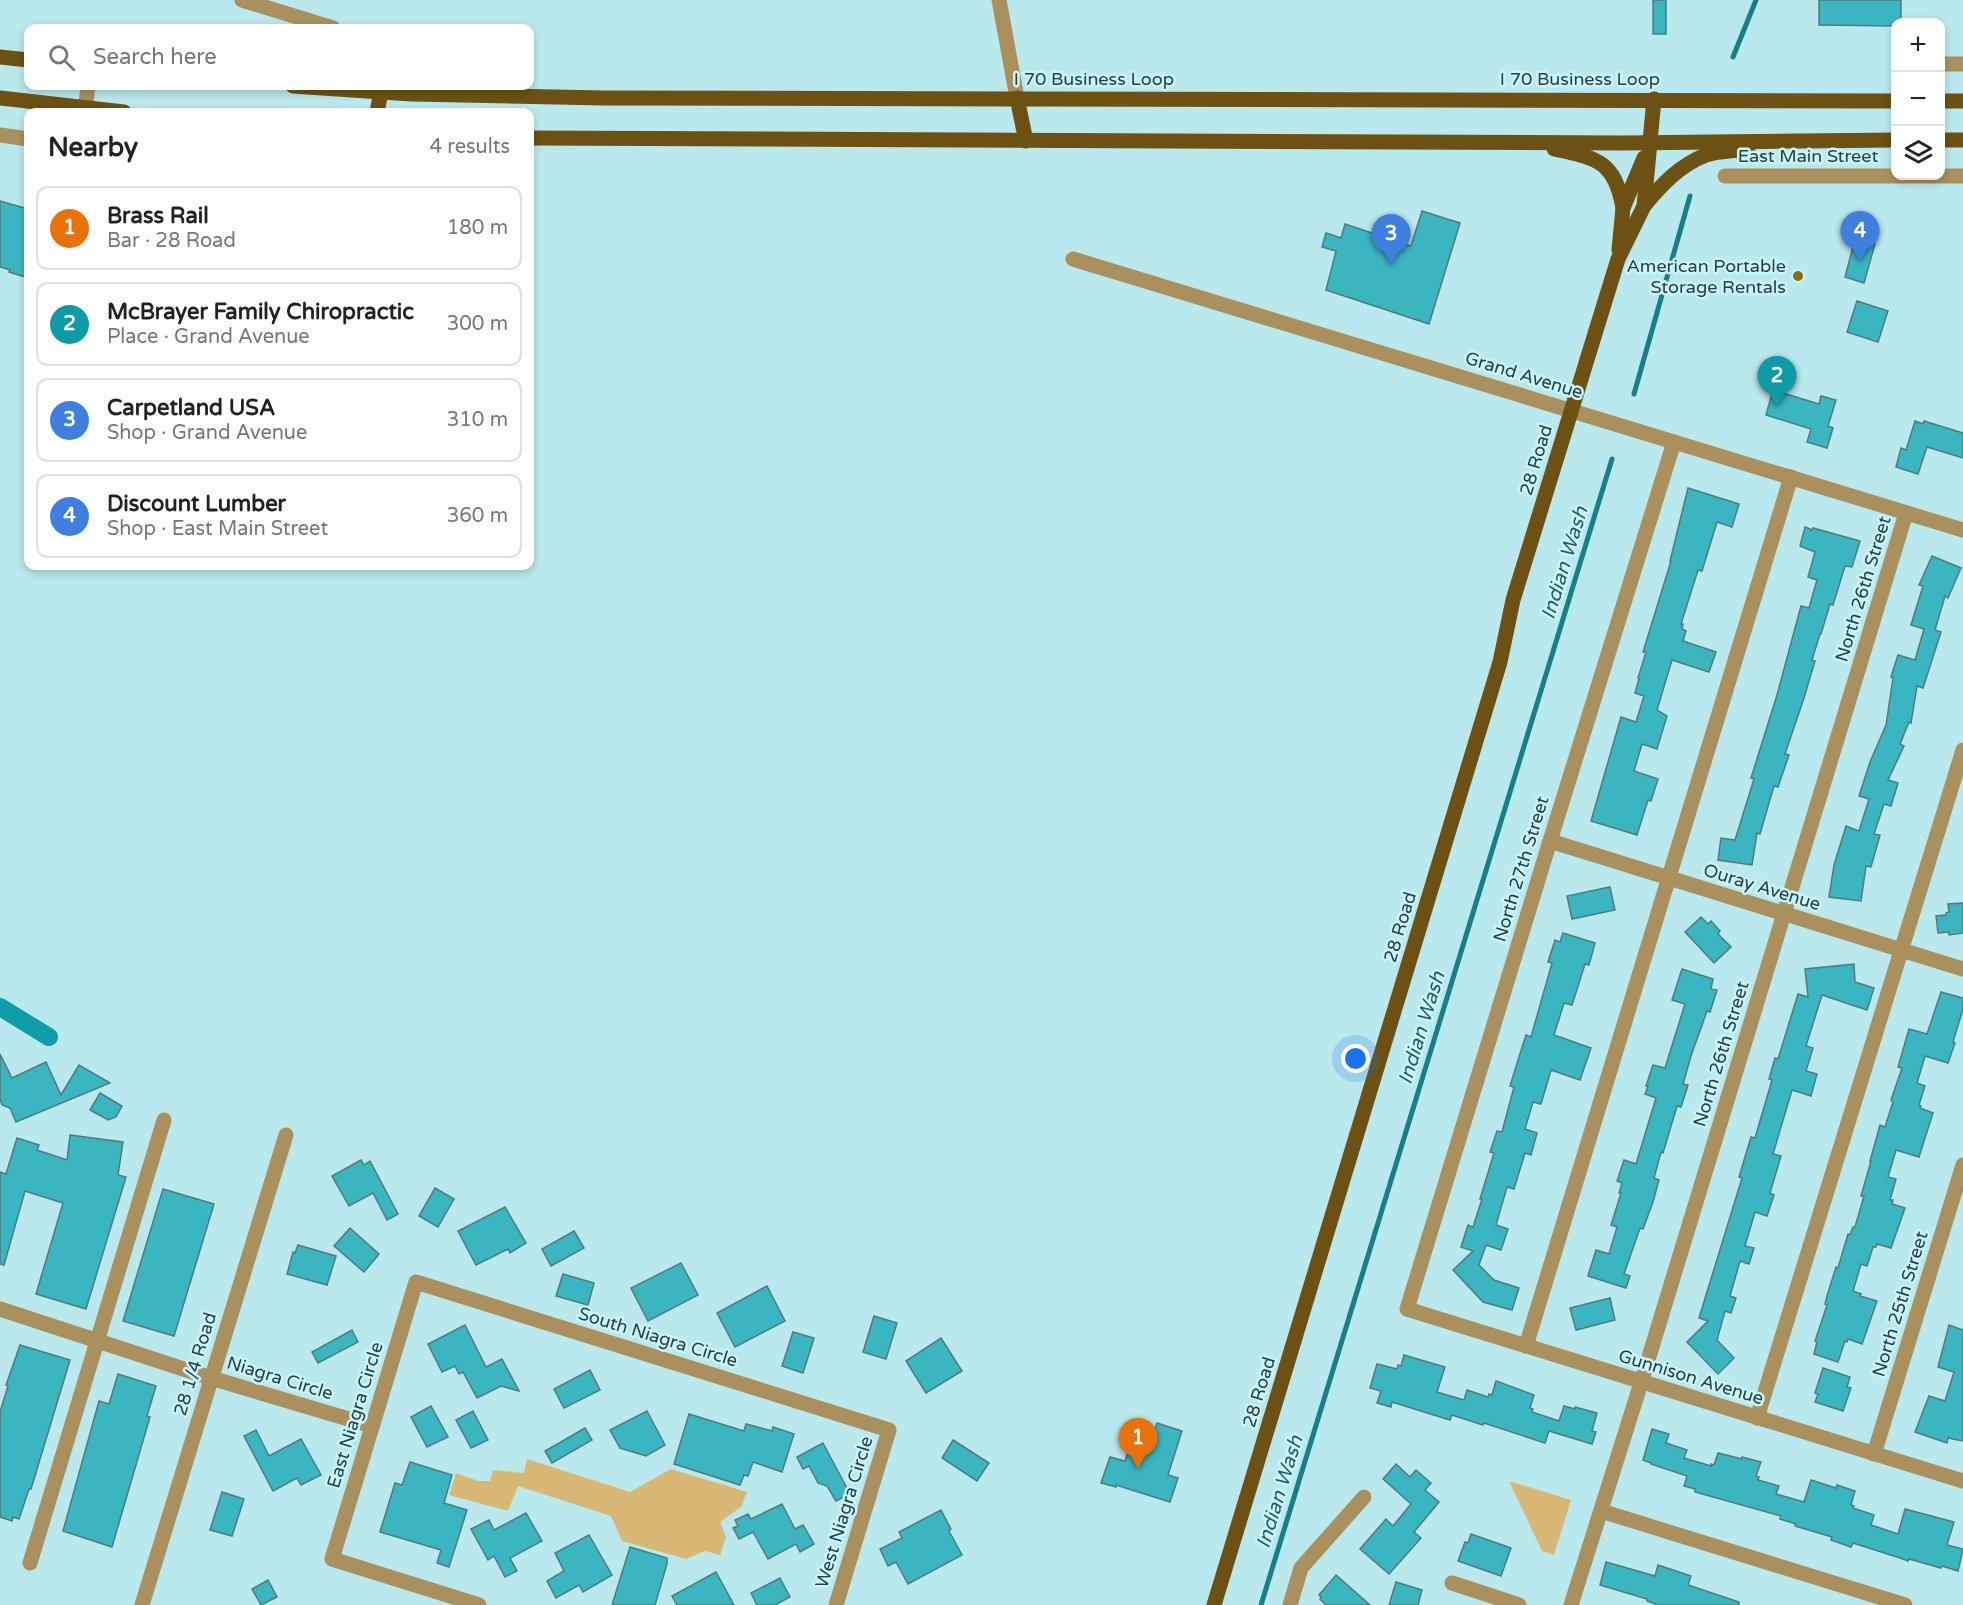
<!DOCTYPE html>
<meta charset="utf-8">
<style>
body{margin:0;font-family:"Varela Round",sans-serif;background:#f6f6f6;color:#222}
.controls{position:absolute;right:18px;top:18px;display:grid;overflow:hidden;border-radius:12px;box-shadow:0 3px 9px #0003}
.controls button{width:54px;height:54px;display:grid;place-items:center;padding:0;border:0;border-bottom:2px solid #e0e0e0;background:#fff;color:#222;font:30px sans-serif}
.you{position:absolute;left:1356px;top:1059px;width:21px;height:21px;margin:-15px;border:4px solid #fff;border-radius:50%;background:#1a73e8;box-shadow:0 0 0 9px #1a73e833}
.badge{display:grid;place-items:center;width:39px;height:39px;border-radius:50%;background:#8e690d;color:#fff;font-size:20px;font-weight:700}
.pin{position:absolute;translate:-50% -50px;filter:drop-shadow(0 2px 3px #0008)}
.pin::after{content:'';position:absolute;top:32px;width:21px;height:18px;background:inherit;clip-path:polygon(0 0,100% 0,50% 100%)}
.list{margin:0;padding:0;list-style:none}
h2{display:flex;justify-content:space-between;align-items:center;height:78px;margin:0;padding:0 24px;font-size:26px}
h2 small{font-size:20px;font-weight:400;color:#767676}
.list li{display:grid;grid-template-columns:39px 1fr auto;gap:18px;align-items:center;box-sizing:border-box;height:84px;margin:0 12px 12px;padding:0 12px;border:2px solid #e0e0e0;border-radius:12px}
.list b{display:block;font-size:22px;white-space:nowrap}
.list p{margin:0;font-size:20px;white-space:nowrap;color:#767676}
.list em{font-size:20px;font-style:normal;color:#767676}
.icon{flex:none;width:33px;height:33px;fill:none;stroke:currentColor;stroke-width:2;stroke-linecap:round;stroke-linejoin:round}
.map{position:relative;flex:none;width:1963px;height:1605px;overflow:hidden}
.search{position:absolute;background:#fff;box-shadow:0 3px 9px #0003;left:24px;top:24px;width:510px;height:66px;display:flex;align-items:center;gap:15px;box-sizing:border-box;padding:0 21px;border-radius:12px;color:#767676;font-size:22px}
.panel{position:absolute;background:#fff;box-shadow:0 3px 9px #0003;left:24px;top:108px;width:510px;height:462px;border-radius:12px}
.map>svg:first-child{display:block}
</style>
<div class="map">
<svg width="1963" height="1605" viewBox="0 0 1963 1605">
<rect width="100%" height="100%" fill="#b9e8ed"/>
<g fill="#d9b876">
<polygon points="527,1459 630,1492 671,1469 747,1492 741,1507 720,1522 726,1537 720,1555 705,1551 686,1559 622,1541 611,1516 518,1486 508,1511 449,1495 456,1473 478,1481 490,1481 493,1470 524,1473"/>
<polygon points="1509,1481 1571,1500 1554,1555 1542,1551"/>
</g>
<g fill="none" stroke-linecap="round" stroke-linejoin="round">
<g stroke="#168089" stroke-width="5">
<polyline points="1733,57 1756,0"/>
<polyline points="1634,394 1690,196"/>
<polyline points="1261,1605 1612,459"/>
</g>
<polyline stroke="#0e9da9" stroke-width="18" points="0,1007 49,1037"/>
</g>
<g fill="#3ab6c1" stroke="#4f7b80" stroke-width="1.5">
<rect x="1653" y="0" width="13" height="34"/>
<polygon points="1819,0 1901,0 1901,22 1896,22 1896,26 1819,25"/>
<polygon points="0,201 28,209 28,278 9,272 10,270 0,267"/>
<polygon points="1422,211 1460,223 1429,324 1326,290 1336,251 1322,247 1326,233 1341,238 1345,224 1411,246"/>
<polygon points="1855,239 1875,244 1864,283 1845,277"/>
<polygon points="1857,301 1888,311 1878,342 1847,332"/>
<polygon points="1773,390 1819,404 1821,396 1836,400 1828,426 1833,428 1827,448 1807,442 1811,429 1766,415"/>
<polygon points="1915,421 1923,424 1924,421 1963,433 1963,458 1927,447 1918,474 1896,467 1901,448 1906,450"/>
<polygon points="1688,488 1739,504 1732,527 1717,522 1702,571 1698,570 1681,624 1683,624 1682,629 1686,631 1683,641 1716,652 1709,672 1672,660 1657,710 1667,716 1657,749 1642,744 1634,771 1658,779 1651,801 1648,800 1637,835 1591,821 1621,717 1636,722 1644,696 1635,693 1639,679 1638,678 1646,652 1643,652 1671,561 1670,561"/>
<polygon points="1805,527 1812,530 1813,528 1860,541 1852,567 1845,566 1833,605 1830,604 1821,634 1820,634 1812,660 1815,661 1804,698 1785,754 1789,755 1778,787 1774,786 1760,834 1757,833 1752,865 1718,860 1721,838 1735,840 1754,779 1751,778 1777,695 1801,606 1809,608 1817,580 1808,577 1815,552 1800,546"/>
<polygon points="1932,556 1961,568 1948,598 1945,596 1935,630 1941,632 1923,688 1917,686 1911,723 1909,722 1900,744 1904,746 1888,780 1898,783 1891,806 1884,804 1874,834 1880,835 1871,867 1866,866 1861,901 1829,897 1834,865 1846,826 1859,831 1869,799 1859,796 1870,762 1886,725 1893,678 1891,677 1898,655 1915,660 1924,629 1911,625 1923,586 1919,585"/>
<polygon points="1610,887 1615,910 1572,919 1567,896"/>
<polygon points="1963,903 1963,933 1949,935 1949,932 1938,933 1936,916 1946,915 1946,913 1949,912 1948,904"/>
<polygon points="1701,917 1708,924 1711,921 1720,931 1718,934 1731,947 1714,963 1685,932"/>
<polygon points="1563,933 1595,943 1589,965 1585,964 1572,1005 1564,1003 1554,1035 1591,1048 1580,1080 1551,1070 1541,1104 1533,1102 1525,1129 1537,1133 1531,1155 1525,1153 1514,1189 1507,1187 1496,1225 1508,1229 1501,1250 1486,1245 1479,1265 1494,1280 1519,1288 1512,1310 1483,1302 1453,1270 1473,1251 1461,1247 1468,1225 1473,1227 1482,1199 1480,1199 1494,1153 1490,1152 1497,1131 1502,1132 1514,1087 1510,1086 1519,1057 1526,1035 1531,1037 1552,963 1548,962 1555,940 1560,942"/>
<polygon points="1854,964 1855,982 1874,988 1867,1010 1822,995 1806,1046 1813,1048 1806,1071 1817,1074 1811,1096 1792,1090 1773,1154 1781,1156 1770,1193 1774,1195 1767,1216 1755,1212 1745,1246 1754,1248 1749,1264 1740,1261 1730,1296 1736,1298 1731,1313 1725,1311 1717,1340 1734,1358 1718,1374 1687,1342 1708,1321 1699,1318 1742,1178 1739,1177 1751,1137 1755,1138 1772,1080 1769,1079 1775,1058 1778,1059 1798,994 1808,997 1805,969"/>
<polygon points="1682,969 1713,979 1711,989 1717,990 1710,1012 1707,1011 1691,1056 1683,1084 1688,1085 1681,1107 1677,1106 1663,1153 1661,1152 1654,1178 1659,1180 1653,1202 1643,1229 1640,1228 1624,1274 1630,1276 1626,1288 1588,1276 1596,1250 1609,1254 1617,1227 1611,1225 1621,1193 1619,1193 1622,1183 1617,1181 1624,1160 1636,1164 1656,1098 1645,1094 1648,1086 1646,1086 1653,1065 1665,1068 1685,1004 1672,1000"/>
<polygon points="1941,992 1963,998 1963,1009 1953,1042 1955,1043 1948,1063 1925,1056 1917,1083 1925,1086 1919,1105 1921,1106 1920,1108 1933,1113 1919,1157 1896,1150 1888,1177 1896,1179 1890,1200 1893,1200 1892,1204 1905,1208 1891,1248 1877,1244 1876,1247 1873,1247 1867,1266 1861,1264 1853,1291 1861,1294 1860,1296 1877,1301 1862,1344 1848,1339 1847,1342 1845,1341 1838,1362 1814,1354 1817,1342 1815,1341 1827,1305 1825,1304 1827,1296 1836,1267 1838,1268 1848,1234 1850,1235 1853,1227 1855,1227 1864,1196 1861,1196 1871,1161 1870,1161 1880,1125 1885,1127 1893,1102 1891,1100 1902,1068 1898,1067 1909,1029 1927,1034"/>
<polygon points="0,1054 12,1078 46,1062 61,1095 79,1065 110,1083 16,1122 10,1108 2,1105 0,1099"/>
<polygon points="100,1093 122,1106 116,1117 108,1120 90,1110"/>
<polygon points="70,1135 123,1142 118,1175 126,1177 86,1309 36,1294 63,1203 25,1191 4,1265 0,1264 0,1172 6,1174 17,1138 39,1145 37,1150 67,1160"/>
<polygon points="361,1160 364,1165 370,1161 398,1214 387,1220 373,1193 349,1206 332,1176"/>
<polygon points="435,1188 454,1199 438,1227 419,1216"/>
<polygon points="163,1189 214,1204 174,1336 123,1321"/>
<polygon points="505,1207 526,1243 510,1253 508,1249 476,1265 458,1231"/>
<polygon points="350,1228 379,1254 364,1272 334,1246"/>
<polygon points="574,1231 584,1248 551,1266 542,1249"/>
<polygon points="298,1245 336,1256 327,1285 287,1274 293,1252 295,1253"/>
<polygon points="681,1263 698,1295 648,1321 631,1288"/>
<polygon points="563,1274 594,1283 588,1305 556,1296"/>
<polygon points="767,1286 785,1321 735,1347 717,1313"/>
<polygon points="1610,1298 1615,1320 1576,1330 1570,1308"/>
<polygon points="874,1316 897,1323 886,1359 863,1352"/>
<polygon points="465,1325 486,1367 502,1359 519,1391 501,1386 477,1398 463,1372 459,1374 455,1366 442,1372 428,1344"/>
<polygon points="1949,1325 1963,1330 1963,1441 1948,1438 1947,1443 1915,1432 1929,1396 1945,1401 1954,1372 1938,1367"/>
<polygon points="352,1330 358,1342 318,1363 312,1352"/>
<polygon points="793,1332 814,1338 803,1373 782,1366"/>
<polygon points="941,1338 962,1371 926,1393 906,1361"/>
<polygon points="20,1345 70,1360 31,1489 29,1489 19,1519 13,1517 12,1521 0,1517 0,1412 8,1386 6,1385"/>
<polygon points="1404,1355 1445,1367 1437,1392 1464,1400 1467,1390 1488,1397 1489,1394 1492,1395 1496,1381 1534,1395 1530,1408 1533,1409 1532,1412 1559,1421 1564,1406 1575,1409 1575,1407 1597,1413 1592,1431 1596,1432 1592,1444 1549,1431 1545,1443 1484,1423 1483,1425 1452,1415 1450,1420 1392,1402 1391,1407 1377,1403 1381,1391 1370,1388 1377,1364 1397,1369 1398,1365 1401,1366"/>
<polygon points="1823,1368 1850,1377 1847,1387 1851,1388 1843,1411 1815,1402 1818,1394 1815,1393"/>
<polygon points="590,1370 600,1390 564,1408 554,1389"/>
<polygon points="118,1374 156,1386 147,1416 150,1417 112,1547 63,1531 99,1401 109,1404"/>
<polygon points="431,1406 448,1437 427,1447 411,1417"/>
<polygon points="473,1411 488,1440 471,1448 456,1420"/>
<polygon points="647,1411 665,1445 646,1456 620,1448 610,1430"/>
<polygon points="689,1414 744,1431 746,1424 772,1431 773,1427 794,1434 782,1472 753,1462 748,1476 744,1475 740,1485 674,1464"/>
<polygon points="1157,1423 1182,1431 1168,1475 1178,1478 1170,1502 1116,1485 1116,1487 1101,1483 1110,1457 1125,1461 1131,1442 1149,1448"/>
<polygon points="585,1428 592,1440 552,1463 545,1451"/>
<polygon points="1652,1429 1669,1434 1666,1443 1687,1450 1684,1458 1711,1466 1711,1464 1714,1465 1718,1453 1742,1459 1742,1457 1761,1462 1756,1476 1759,1477 1758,1480 1779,1486 1776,1494 1804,1502 1811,1480 1836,1488 1837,1485 1855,1491 1851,1505 1854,1506 1853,1508 1874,1515 1871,1525 1898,1534 1905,1509 1954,1522 1947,1545 1963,1549 1958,1571 1942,1566 1941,1568 1909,1559 1908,1561 1900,1558 1853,1543 1851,1547 1831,1540 1832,1537 1795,1526 1796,1524 1780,1519 1781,1516 1695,1492 1695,1489 1684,1486 1687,1476 1651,1464 1651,1463 1643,1460"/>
<polygon points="256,1430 269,1456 301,1439 321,1475 301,1485 297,1478 273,1491 244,1436"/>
<polygon points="953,1440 989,1463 977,1481 942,1458"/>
<polygon points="823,1443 850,1494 836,1501 827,1486 818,1483 809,1466 803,1469 797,1457"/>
<polygon points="410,1462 452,1475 444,1503 467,1510 449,1567 437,1563 441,1550 380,1532 395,1483 402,1485"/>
<polygon points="1396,1464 1410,1477 1416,1470 1431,1483 1425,1490 1439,1502 1414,1532 1421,1538 1389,1574 1360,1549 1386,1519 1393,1526 1411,1504 1383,1479"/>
<polygon points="222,1492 244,1499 232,1536 210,1530"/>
<polygon points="782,1504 795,1529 803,1525 814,1544 800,1552 796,1544 768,1559 753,1532 739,1539 733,1528 738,1526 735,1520 748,1514 751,1519"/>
<polygon points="941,1510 951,1529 949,1531 962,1555 908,1584 896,1562 888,1566 880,1549 902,1538 899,1532"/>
<polygon points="526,1513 542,1541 510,1558 517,1571 505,1577 494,1556 488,1560 471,1529 489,1520 494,1530"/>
<polygon points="1471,1534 1511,1548 1501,1576 1458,1561 1465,1542 1468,1543"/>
<polygon points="589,1535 612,1575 583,1592 579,1585 556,1598 547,1581 564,1571 555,1553"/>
<polygon points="630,1547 667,1558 667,1564 655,1605 612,1605"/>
<polygon points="1606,1562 1655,1576 1658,1565 1691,1576 1688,1585 1739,1602 1739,1605 1658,1605 1647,1601 1647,1599 1600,1585"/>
<polygon points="716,1572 734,1605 677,1605 672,1596"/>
<polygon points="1336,1575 1370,1605 1326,1605 1320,1599 1321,1597 1319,1595"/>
<polygon points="780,1578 790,1597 775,1605 757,1605 751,1593"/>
<polygon points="268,1580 277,1597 261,1605 252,1589"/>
<polygon points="1396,1582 1422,1590 1418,1605 1389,1605"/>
</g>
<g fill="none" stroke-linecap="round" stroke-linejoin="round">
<g stroke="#a9905d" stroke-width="15">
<polyline points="242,0 333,28"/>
<polyline points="999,0 1017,98"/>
<polyline points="1940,64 1963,64"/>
<polyline points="85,112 88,86"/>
<polyline points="0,135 28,139"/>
<polyline points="1725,176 1963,176"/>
<polyline points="1073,259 1963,530"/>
<polyline points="1674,442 1550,841 1407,1309 1963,1481"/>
<polyline points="1550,841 1963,969"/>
<polyline points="0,1309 211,1378 372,1426"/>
<polyline points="1526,1346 1791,477"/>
<polyline points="1757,1418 1963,750"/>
<polyline points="1874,1454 1963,1165"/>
<polyline points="1601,1511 1905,1605"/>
<polyline points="30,1563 164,1120"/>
<polyline points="1452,1583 1519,1605"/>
<polyline points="142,1605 286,1135"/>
<polyline points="479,1605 332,1559 416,1282 889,1430 836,1605"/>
<polyline points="1290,1605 1301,1568 1364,1497"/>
<polyline points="1571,1605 1641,1383 1906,513"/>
</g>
<g stroke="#6d5112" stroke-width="15">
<polyline points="0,57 28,60"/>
<polyline points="293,86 411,94 604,98 1896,101"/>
<polyline points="0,98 124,112"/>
<polyline points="1017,98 1026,141"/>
<polyline points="1940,101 1963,101"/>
<polyline points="377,112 381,92"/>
<polyline points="530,138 1623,143 1896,140"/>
<polyline points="1940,140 1963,140"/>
<path d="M1554,149c43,9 61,12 69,59"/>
<path d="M1644,206c17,-21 36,-41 62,-51 12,-4 28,-4 42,-6"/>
<polyline points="1619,250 1623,208 1644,158"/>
<polyline points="1214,1605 1500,662 1513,600 1618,259 1644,206 1654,99"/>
</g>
</g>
<circle fill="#8e690d" stroke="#c6f6fa" stroke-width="2" cx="1798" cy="276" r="6"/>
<g text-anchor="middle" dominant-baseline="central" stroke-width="5" stroke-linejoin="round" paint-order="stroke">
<g font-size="18" fill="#293c3e" stroke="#c6f6fa">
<text x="1094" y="79">I 70 Business Loop</text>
<text x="1580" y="79">I 70 Business Loop</text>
<text x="1808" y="156">East Main Street</text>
<text transform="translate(1524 375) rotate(17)">Grand Avenue</text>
<text transform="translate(1536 460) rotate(-73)">28 Road</text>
<text transform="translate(1863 589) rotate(-73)">North 26th Street</text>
<text transform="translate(1521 869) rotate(-73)">North 27th Street</text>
<text transform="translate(1762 887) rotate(17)">Ouray Avenue</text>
<text transform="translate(1400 927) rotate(-73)">28 Road</text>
<text transform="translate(1721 1054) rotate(-73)">North 26th Street</text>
<text transform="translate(1900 1304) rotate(-73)">North 25th Street</text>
<text transform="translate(658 1337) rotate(17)">South Niagra Circle</text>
<text transform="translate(195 1364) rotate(-73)">28 1/4 Road</text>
<text transform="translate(1691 1377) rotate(17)">Gunnison Avenue</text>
<text transform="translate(280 1378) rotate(17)">Niagra Circle</text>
<text transform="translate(1259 1392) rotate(-73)">28 Road</text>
<text transform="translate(355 1415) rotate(-73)">East Niagra Circle</text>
<text transform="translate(844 1512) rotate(-73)">West Niagra Circle</text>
</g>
<g font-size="18" fill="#293c3e" stroke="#c6f6fa" text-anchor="end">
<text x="1786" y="266">American Portable<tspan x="1786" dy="21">Storage Rentals</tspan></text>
</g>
<g font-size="20" font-style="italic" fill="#295c61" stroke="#c6f6fa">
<text transform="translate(1565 563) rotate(-73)">Indian Wash</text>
<text transform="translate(1422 1028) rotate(-73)">Indian Wash</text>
<text transform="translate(1280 1492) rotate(-73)">Indian Wash</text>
</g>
</g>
</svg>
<div class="controls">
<button>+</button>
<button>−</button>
<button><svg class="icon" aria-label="layers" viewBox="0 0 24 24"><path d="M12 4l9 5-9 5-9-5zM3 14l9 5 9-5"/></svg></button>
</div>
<div class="you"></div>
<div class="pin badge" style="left:1138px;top:1468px;background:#e8710a">1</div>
<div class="pin badge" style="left:1777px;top:406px;background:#0f9aa8">2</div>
<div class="pin badge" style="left:1391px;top:264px;background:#3f7fe0">3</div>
<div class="pin badge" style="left:1860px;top:261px;background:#3f7fe0">4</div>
<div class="search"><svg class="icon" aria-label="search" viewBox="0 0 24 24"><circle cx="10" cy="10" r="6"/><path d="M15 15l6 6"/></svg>Search here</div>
<section class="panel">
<h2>Nearby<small>4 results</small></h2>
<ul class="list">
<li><span class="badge" style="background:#e8710a">1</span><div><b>Brass Rail</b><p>Bar · 28 Road</p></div><em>180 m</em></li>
<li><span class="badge" style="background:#0f9aa8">2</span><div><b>McBrayer Family Chiropractic</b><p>Place · Grand Avenue</p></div><em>300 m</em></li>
<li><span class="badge" style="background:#3f7fe0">3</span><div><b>Carpetland USA</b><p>Shop · Grand Avenue</p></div><em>310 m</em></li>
<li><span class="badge" style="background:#3f7fe0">4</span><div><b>Discount Lumber</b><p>Shop · East Main Street</p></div><em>360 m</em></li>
</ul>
</section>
</div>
